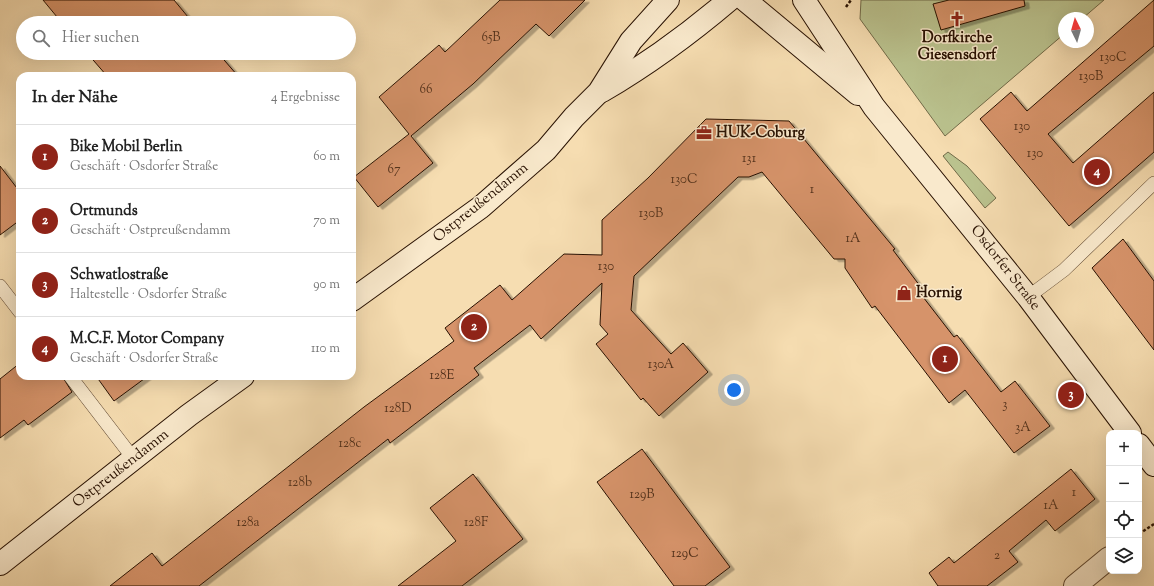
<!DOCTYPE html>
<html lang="de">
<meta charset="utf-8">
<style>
body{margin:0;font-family:"Sorts Mill Goudy",serif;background:#f6f6f6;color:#222}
.controls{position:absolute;right:12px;bottom:12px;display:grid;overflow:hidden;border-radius:8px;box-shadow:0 4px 16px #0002}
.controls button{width:36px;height:36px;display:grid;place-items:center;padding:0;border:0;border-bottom:1px solid #e0e0e0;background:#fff;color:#222;font:20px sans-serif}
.compass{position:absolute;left:1058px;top:12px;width:36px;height:36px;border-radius:50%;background:#fff;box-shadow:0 4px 16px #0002;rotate:355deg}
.you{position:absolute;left:734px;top:390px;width:14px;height:14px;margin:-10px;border:3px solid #fff;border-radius:50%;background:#1a73e8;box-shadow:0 0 0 6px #1a73e833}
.badge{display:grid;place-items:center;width:26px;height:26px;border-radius:50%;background:#8f2418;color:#fff;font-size:13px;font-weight:700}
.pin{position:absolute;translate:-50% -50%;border:2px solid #fff;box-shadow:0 1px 4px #0006}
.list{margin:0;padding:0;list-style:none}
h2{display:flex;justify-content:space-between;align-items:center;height:52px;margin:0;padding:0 16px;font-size:17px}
h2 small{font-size:13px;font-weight:400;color:#767676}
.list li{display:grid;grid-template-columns:26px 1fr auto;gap:12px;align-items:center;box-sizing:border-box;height:64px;padding:0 16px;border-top:1px solid #e0e0e0}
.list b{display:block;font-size:15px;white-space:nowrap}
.list p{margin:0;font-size:13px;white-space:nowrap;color:#767676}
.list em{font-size:13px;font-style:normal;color:#767676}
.icon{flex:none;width:22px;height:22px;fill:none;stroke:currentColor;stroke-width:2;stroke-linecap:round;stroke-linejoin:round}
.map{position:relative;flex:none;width:1154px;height:586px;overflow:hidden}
.search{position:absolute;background:#fff;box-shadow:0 4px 16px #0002;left:16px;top:16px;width:340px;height:44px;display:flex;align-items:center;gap:10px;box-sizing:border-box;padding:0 14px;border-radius:22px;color:#767676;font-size:15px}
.panel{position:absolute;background:#fff;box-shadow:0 4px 16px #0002;left:16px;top:72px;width:340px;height:308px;border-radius:12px}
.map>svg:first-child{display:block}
</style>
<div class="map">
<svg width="1154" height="586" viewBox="0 0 1154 586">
<defs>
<filter id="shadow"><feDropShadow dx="4.5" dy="2.5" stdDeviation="0" flood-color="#0004"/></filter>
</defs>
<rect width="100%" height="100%" fill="#f6ddb1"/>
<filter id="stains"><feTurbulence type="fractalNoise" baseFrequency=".005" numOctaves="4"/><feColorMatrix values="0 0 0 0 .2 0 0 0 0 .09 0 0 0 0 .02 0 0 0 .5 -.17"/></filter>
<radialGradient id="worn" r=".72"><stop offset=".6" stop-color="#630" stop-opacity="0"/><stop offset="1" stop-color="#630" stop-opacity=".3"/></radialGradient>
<g fill="#bac28e" stroke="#716a48">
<polygon points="861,0 1104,0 1083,18 1064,18 1064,34 945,136 860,19"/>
<polygon points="948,152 967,166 996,198 985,208 943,156"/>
</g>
<g fill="#d6936a" stroke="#281102" filter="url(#shadow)">
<polygon points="43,0 174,0 193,23 62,23"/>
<polygon points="500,0 585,0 549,36 536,24 473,84 411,136 433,163 378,207 354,177 409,134 379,97 439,45 445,52"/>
<polygon points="949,0 1024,0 1025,6 941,30 933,4"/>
<polygon points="1154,0 1154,46 1048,134 1073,163 1154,92 1154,152 1069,226 980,119 1011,92 1027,111"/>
<polygon points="87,53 218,53 238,76 107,76"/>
<polygon points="706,119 789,121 895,249 893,250 923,290 920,293 954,337 957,335 1001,392 1015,381 1050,426 1014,453 965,390 949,403 875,306 872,308 845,268 845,259 834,259 762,172 749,177 738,177 634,276 631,310 671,354 683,343 708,372 659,416 643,398 641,400 596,344 608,334 600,325 602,283 541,339 530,325 474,368 479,375 390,443 388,439 199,586 110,586 152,553 162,566 364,407 454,341 445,328 500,285 512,300 564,254 602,255 602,220 648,178"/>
<polygon points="0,166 20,192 20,220 0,235"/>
<polygon points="1123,239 1154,281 1154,350 1092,268"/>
<polygon points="20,363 20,376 62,376 72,392 28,425 24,420 0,438 0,379"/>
<polygon points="96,376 148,376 114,401"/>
<polygon points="642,449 730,567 705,586 674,586 597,482"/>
<polygon points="1071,469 1095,499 1055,531 1046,520 1009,551 1018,562 987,586 938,586 929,573 949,557 954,563"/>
<polygon points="473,474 523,539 462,586 398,586 456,541 430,508"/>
</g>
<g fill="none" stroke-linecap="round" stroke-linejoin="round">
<defs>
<g id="service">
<polyline points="0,286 20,312"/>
<polyline points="1028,297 1064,270 1154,183"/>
<polyline points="70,376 133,458"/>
</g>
<polyline id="minor" points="1075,586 1109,558"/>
<g id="secondary">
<polyline points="745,0 858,94"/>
<polyline points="804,0 874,107 1028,297 1130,433"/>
<path d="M602,91c46,-27 87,-57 127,-91"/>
<polyline points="352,300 481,207 546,150 574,117 599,92 631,41 668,0"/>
<polyline points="1139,445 1154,465"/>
<polyline points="0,564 189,415 243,376"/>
</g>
</defs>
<use href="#service" stroke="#5c442e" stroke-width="14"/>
<use href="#minor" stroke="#5c442e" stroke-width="24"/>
<use href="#secondary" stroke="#281102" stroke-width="24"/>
<g stroke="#281102" stroke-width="2.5" stroke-dasharray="3 2" stroke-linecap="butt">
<polyline points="846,7 851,0"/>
<polyline points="1139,534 1154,524"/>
</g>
<use href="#service" stroke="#f9e9cc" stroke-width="13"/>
<use href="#minor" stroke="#f9e9cc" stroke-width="22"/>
<use href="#secondary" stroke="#f9e9cc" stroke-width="22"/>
</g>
<defs>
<symbol id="church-bare" viewBox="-9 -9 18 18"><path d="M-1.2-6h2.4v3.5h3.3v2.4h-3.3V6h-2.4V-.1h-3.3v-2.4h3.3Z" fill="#8f2418" stroke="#f9e9cc" stroke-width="2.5" paint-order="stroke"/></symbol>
<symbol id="office-bare" viewBox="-9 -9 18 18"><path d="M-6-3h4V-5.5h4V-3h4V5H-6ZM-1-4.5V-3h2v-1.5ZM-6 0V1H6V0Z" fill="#8f2418" stroke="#f9e9cc" stroke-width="2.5" paint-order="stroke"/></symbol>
<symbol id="shop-bare" viewBox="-9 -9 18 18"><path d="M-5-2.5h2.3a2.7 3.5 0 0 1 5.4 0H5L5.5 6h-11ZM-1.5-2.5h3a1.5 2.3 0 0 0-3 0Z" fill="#8f2418" stroke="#f9e9cc" stroke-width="2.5" paint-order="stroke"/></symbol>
</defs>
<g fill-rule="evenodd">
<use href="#church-bare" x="946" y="8" width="22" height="22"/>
<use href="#office-bare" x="693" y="122" width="22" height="22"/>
<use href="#shop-bare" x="893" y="282" width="22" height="22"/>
</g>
<g text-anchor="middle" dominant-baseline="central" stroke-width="3" stroke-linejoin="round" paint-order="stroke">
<g font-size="13" fill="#54321c">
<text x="491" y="38">65B</text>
<text x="1113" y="58">130C</text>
<text x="1091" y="77">130B</text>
<text x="426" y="90">66</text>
<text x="1022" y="127">130</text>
<text x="1035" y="154">130</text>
<text x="749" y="159">131</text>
<text x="394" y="170">67</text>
<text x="684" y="180">130C</text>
<text x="812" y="190">1</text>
<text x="651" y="214">130B</text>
<text x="853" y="239">1A</text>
<text x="606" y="267">130</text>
<text x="661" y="365">130A</text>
<text x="442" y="376">128E</text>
<text x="1005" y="405">3</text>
<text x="398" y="409">128D</text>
<text x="1023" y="428">3A</text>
<text x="350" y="444">128c</text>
<text x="300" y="483">128b</text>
<text x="1074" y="493">1</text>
<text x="642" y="495">129B</text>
<text x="1051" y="506">1A</text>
<text x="248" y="523">128a</text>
<text x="476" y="523">128F</text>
<text x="685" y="554">129C</text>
<text x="997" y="556">2</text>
</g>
<g font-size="15" font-weight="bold" fill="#281102" stroke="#f9e9cc" text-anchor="start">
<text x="957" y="38" text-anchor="middle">Dorfkirche<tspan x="957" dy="17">Giesensdorf</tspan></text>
<text x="716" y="133">HUK-Coburg</text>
<text x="916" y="293">Hornig</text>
</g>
<g font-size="15" fill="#281102" stroke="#f9e9cc">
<text transform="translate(481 203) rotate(-39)">Ostpreußendamm</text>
<text transform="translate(1005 268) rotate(52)">Osdorfer Straße</text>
<text transform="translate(121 469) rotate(-38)">Ostpreußendamm</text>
</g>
</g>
<rect width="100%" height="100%" filter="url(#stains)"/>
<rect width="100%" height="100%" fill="url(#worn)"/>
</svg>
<div class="controls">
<button>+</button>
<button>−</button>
<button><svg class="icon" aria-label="locate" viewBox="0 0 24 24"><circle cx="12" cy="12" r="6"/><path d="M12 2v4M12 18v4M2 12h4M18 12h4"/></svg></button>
<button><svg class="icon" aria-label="layers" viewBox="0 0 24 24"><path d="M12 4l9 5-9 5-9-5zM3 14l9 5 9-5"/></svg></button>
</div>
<svg class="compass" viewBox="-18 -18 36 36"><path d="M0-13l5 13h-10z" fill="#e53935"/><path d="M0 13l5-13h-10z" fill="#767676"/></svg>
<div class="you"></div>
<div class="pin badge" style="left:945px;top:359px">1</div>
<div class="pin badge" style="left:474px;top:327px">2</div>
<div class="pin badge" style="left:1071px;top:395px">3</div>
<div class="pin badge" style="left:1097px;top:172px">4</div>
<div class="search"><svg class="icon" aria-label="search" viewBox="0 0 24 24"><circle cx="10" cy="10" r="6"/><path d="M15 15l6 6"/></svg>Hier suchen</div>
<section class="panel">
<h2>In der Nähe<small>4 Ergebnisse</small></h2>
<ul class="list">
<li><span class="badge">1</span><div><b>Bike Mobil Berlin</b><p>Geschäft · Osdorfer Straße</p></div><em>60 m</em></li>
<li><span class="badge">2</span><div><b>Ortmunds</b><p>Geschäft · Ostpreußendamm</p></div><em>70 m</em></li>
<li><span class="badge">3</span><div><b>Schwatlostraße</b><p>Haltestelle · Osdorfer Straße</p></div><em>90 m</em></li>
<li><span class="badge">4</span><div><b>M.C.F. Motor Company</b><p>Geschäft · Osdorfer Straße</p></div><em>110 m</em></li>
</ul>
</section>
</div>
